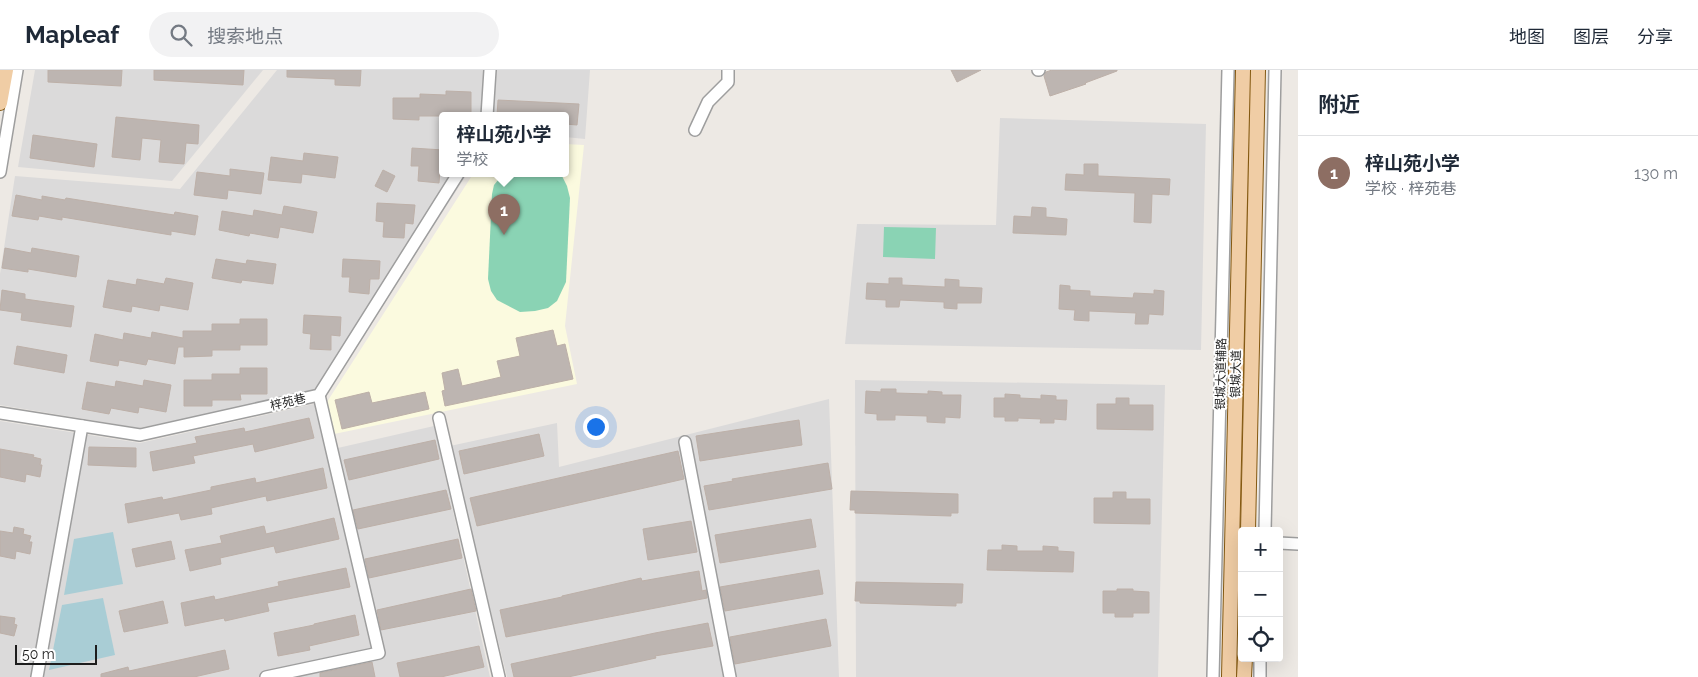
<!DOCTYPE html>
<html lang="zh">
<meta charset="utf-8">
<style>
body{margin:0;font-family:Raleway,"Noto Sans SC",sans-serif;background:#f2f2f3;color:#1f2937}
.controls{position:absolute;right:15px;bottom:15px;display:grid;overflow:hidden;border-radius:5px;box-shadow:0 5px 20px #0002}
.controls button{width:45px;height:45px;display:grid;place-items:center;padding:0;border:0;border-bottom:1px solid #e0e1e3;background:#fff;color:#1f2937;font:25px sans-serif}
.scale{position:absolute;left:15px;bottom:12px;width:82px;box-sizing:border-box;padding-left:5px;border:2px solid #1d1d1d;border-top:0;font-size:14px;line-height:18px;white-space:nowrap;color:#1d1d1d;-webkit-text-stroke:4px #fff;paint-order:stroke}
.you{position:absolute;left:595px;top:356px;width:18px;height:18px;margin:-12px;border:4px solid #fff;border-radius:50%;background:#1a73e8;box-shadow:0 0 0 8px #1a73e833}
.badge{display:grid;place-items:center;width:32px;height:32px;border-radius:50%;background:#1a73e8;color:#fff;font-size:16px;font-weight:700}
.pin{position:absolute;translate:-50% -41px;filter:drop-shadow(0 1px 2px #0008)}
.pin::after{content:'';position:absolute;top:26px;width:18px;height:15px;background:inherit;clip-path:polygon(0 0,100% 0,50% 100%)}
.popup{position:absolute;left:439px;top:42px;width:130px;height:65px;box-sizing:border-box;display:grid;place-content:center;border-radius:5px;background:#fff;filter:drop-shadow(0 1px 4px #0005);font-size:16px;white-space:nowrap;color:#747a83}
.popup b{font-size:19px;color:#1f2937}
.popup::after{content:'';position:absolute;left:50%;top:100%;margin-left:-10px;border:10px solid transparent;border-top-color:#fff}
.list{margin:0;padding:0;list-style:none}
h2{display:flex;justify-content:space-between;align-items:center;height:65px;margin:0;padding:0 20px;font-size:21px}
h2 small{font-size:16px;font-weight:400;color:#747a83}
.list li{display:grid;grid-template-columns:32px 1fr auto;gap:15px;align-items:center;box-sizing:border-box;height:75px;padding:0 20px;border-top:1px solid #e0e1e3}
.list b{display:block;font-size:19px;white-space:nowrap}
.list p{margin:0;font-size:16px;white-space:nowrap;color:#747a83}
.list em{font-size:16px;font-style:normal;color:#747a83}
.icon{flex:none;width:28px;height:28px;fill:none;stroke:currentColor;stroke-width:2;stroke-linecap:round;stroke-linejoin:round}
.map{position:relative;flex:none;width:1298px;height:607px;overflow:hidden}
header{display:flex;align-items:center;gap:30px;box-sizing:border-box;height:70px;padding:0 25px;background:#fff;border-bottom:1px solid #e0e1e3}
header strong{font-size:24px}
nav{display:flex;gap:28px;margin-inline-start:auto;font-size:18px}
.search{width:350px;height:45px;background:#f2f2f3;display:flex;align-items:center;gap:12px;box-sizing:border-box;padding:0 18px;border-radius:28px;color:#747a83;font-size:19px}
main{display:flex}
aside{flex:1;background:#fff}
.map>svg:first-child{display:block}
</style>
<header>
<strong>Mapleaf</strong>
<div class="search"><svg class="icon" aria-label="search" viewBox="0 0 24 24"><circle cx="10" cy="10" r="6"/><path d="M15 15l6 6"/></svg>搜索地点</div>
<nav><a>地图</a><a>图层</a><a>分享</a></nav>
</header>
<main>
<div class="map">
<svg width="1298" height="607" viewBox="0 0 1298 607">
<rect width="100%" height="100%" fill="#ede9e4"/>
<g fill="#dbdada">
<polygon points="35,0 263,0 172,111 18,97"/>
<polygon points="277,0 590,0 585,69 565,67 565,46 443,46 443,104 467,104 330,318 139,358 0,335 0,204 15,106 180,119"/>
<polygon points="1000,48 1206,54 1201,280 845,274 857,154 996,155"/>
<polygon points="855,310 1165,315 1158,607 856,607"/>
<polygon points="829,329 839,607 507,607 450,376 557,353 559,397"/>
<polygon points="318,333 329,380 434,356 490,607 0,607 0,351 140,373"/>
</g>
<polygon fill="#fbfadf" points="565,74 584,75 565,256 577,314 334,364 327,332 473,104 565,104"/>
<g fill="#8ad3b4">
<polygon points="503,104 561,104 567,116 570,128 566,212 557,231 548,238 535,241 520,242 497,230 491,221 488,209 492,124 494,115"/>
<polygon points="884,157 936,158 935,189 883,187"/>
</g>
<g fill="#a9cdd5">
<polygon points="113,462 123,514 64,525 74,469"/>
<polygon points="103,528 115,585 49,600 62,535"/>
</g>
<g fill="#bdb5b1" stroke="#bdb0a8">
<polygon points="48,0 122,0 121,16 48,12"/>
<polygon points="154,0 244,0 243,15 154,10"/>
<polygon points="287,0 361,0 360,16 335,15 335,9 287,7"/>
<polygon points="951,0 981,0 957,12"/>
<polygon points="1052,0 1117,0 1117,1 1085,13 1086,14 1050,26 1044,6 1046,2"/>
<polygon points="446,21 471,22 471,44 446,43 446,46 419,46 419,50 393,49 393,28 420,28 420,24 446,25"/>
<polygon points="498,30 579,34 577,55 565,54 565,46 497,46"/>
<polygon points="116,47 199,55 198,74 186,73 184,94 159,92 161,70 142,68 140,90 112,87"/>
<polygon points="33,65 97,74 94,97 30,88"/>
<polygon points="412,78 443,80 443,98 440,98 439,113 418,111 419,96 411,96"/>
<polygon points="304,83 338,87 335,108 302,104 301,113 268,110 271,87 303,91"/>
<polygon points="1084,94 1098,94 1098,106 1170,109 1169,125 1152,124 1151,153 1134,152 1135,123 1065,120 1066,104 1084,105"/>
<polygon points="230,99 264,103 261,124 228,120 227,129 194,125 197,102 230,106"/>
<polygon points="383,100 395,106 387,122 375,116"/>
<polygon points="16,125 42,130 42,126 65,130 66,128 174,145 175,142 198,146 195,165 171,161 171,165 62,147 62,150 39,146 38,150 12,146"/>
<polygon points="377,133 415,135 413,154 405,153 404,168 383,167 384,152 376,151"/>
<polygon points="284,136 317,142 313,163 280,157 278,168 250,163 249,166 219,160 222,141 253,146 254,140 282,145"/>
<polygon points="1032,137 1046,138 1046,147 1067,149 1066,165 1013,163 1014,146 1031,147"/>
<polygon points="5,178 31,183 32,178 79,186 76,207 28,199 28,202 2,198"/>
<polygon points="216,189 246,194 247,190 276,194 273,214 242,210 241,213 212,208"/>
<polygon points="343,189 380,191 379,209 370,209 369,224 349,222 350,207 342,207"/>
<polygon points="166,208 193,213 188,240 160,235 159,241 132,236 131,242 103,237 108,210 136,215 137,209 164,214"/>
<polygon points="889,208 902,208 902,215 945,217 945,209 959,210 959,217 982,218 981,233 957,233 957,239 944,238 944,232 900,230 899,237 886,237 886,230 866,229 867,213 889,214"/>
<polygon points="1060,215 1070,216 1070,220 1090,221 1090,226 1133,228 1134,223 1154,224 1154,220 1164,221 1163,245 1149,244 1148,254 1135,254 1136,243 1089,241 1089,251 1074,250 1075,240 1059,239"/>
<polygon points="2,220 25,224 25,229 74,236 71,257 21,250 22,243 0,240"/>
<polygon points="304,245 341,247 340,266 331,265 331,280 310,279 311,264 303,263"/>
<polygon points="240,249 267,249 267,275 240,275 240,280 212,280 212,286 184,287 184,277 178,277 175,294 148,289 146,295 119,290 118,296 90,291 95,264 123,270 124,263 151,268 152,262 183,268 183,261 212,261 212,254 240,254"/>
<polygon points="553,260 557,276 565,274 573,309 445,336 442,321 445,320 442,303 458,299 462,316 501,307 497,291 520,286 516,268"/>
<polygon points="17,276 67,285 64,303 14,294"/>
<polygon points="240,298 267,298 267,324 240,324 241,330 212,330 212,336 184,336 184,310 212,310 212,304 240,304"/>
<polygon points="144,310 171,315 166,342 139,337 138,343 111,338 109,344 82,339 87,312 115,317 116,311 143,316"/>
<polygon points="881,319 896,319 896,323 928,324 928,321 942,322 942,325 961,325 960,348 945,347 945,353 927,352 927,346 895,345 895,350 877,350 877,344 865,343 866,321 881,322"/>
<polygon points="369,322 372,333 425,322 429,339 342,359 335,330"/>
<polygon points="1005,324 1020,325 1020,328 1041,329 1041,325 1056,326 1056,330 1067,330 1066,350 1054,349 1054,353 1040,353 1041,349 1018,348 1018,351 1005,351 1005,347 994,347 994,328 1005,328"/>
<polygon points="1116,328 1129,328 1129,335 1153,335 1153,360 1097,359 1097,334 1116,334"/>
<polygon points="309,348 314,368 255,382 253,374 193,386 195,393 153,401 150,382 197,373 195,367 244,358 245,362"/>
<polygon points="799,350 802,375 700,391 696,366"/>
<polygon points="539,364 544,386 464,404 459,381"/>
<polygon points="435,370 439,389 349,410 344,390"/>
<polygon points="89,377 136,378 136,397 88,395"/>
<polygon points="0,379 34,385 33,387 41,389 40,395 42,395 40,407 26,404 25,412 0,407"/>
<polygon points="678,381 684,409 477,456 470,428"/>
<polygon points="828,393 832,419 709,440 704,416 733,411 732,409"/>
<polygon points="323,398 327,418 267,431 266,426 211,438 212,444 181,450 179,443 128,453 125,434 162,427 163,430 211,420 211,417 255,408 256,413"/>
<polygon points="446,420 451,439 358,459 353,440"/>
<polygon points="851,421 958,424 958,443 951,443 951,446 855,443 855,440 850,440"/>
<polygon points="1113,422 1126,422 1126,429 1150,429 1150,454 1094,453 1094,428 1113,428"/>
<polygon points="334,448 339,469 276,483 274,476 220,488 221,494 190,501 185,480 222,473 220,466 264,456 266,464"/>
<polygon points="811,449 816,477 720,493 715,465"/>
<polygon points="691,451 697,482 648,490 643,459"/>
<polygon points="14,457 24,459 23,464 31,466 29,472 32,472 30,484 16,481 15,489 0,486 0,461 13,463"/>
<polygon points="458,469 462,488 369,508 365,489"/>
<polygon points="171,471 175,489 136,497 132,479"/>
<polygon points="1002,475 1017,476 1017,481 1043,481 1043,476 1058,477 1058,481 1074,482 1073,502 987,500 988,480 1002,480"/>
<polygon points="346,498 350,517 267,533 269,541 225,551 224,548 185,556 181,533 214,526 215,530 279,516 278,512"/>
<polygon points="819,500 823,524 725,541 720,517"/>
<polygon points="699,501 702,521 706,520 707,528 506,567 500,540 562,527 562,526 641,508 642,511"/>
<polygon points="856,512 963,514 962,533 956,533 956,536 860,533 860,531 855,531"/>
<polygon points="471,519 476,541 381,560 377,540"/>
<polygon points="1117,519 1133,519 1133,521 1149,522 1149,543 1133,543 1133,547 1115,547 1115,543 1103,543 1103,521 1117,521"/>
<polygon points="163,531 168,553 124,562 119,541"/>
<polygon points="355,545 359,565 309,576 310,580 278,586 274,563 314,555 314,554"/>
<polygon points="0,546 15,548 14,554 17,555 14,566 0,563"/>
<polygon points="826,549 831,576 735,594 730,567"/>
<polygon points="708,553 713,576 655,586 656,588 568,607 514,607 511,594 655,563"/>
<polygon points="479,576 484,597 441,607 400,607 397,593"/>
<polygon points="225,580 229,599 194,607 101,607 101,604 128,597 129,601"/>
<polygon points="372,592 375,607 320,607 320,603"/>
</g>
<g fill="none" stroke-linecap="round" stroke-linejoin="round">
<defs>
<g id="minor">
<polyline points="1038,0 1039,0"/>
<polyline points="487,46 490,0"/>
<polyline points="695,60 708,32 728,12 728,0"/>
<polyline points="0,102 17,0"/>
<polyline points="0,343 140,365 319,325 458,104"/>
<polyline points="439,348 499,607"/>
<polyline points="685,372 730,607"/>
<polyline points="1265,461 1275,0"/>
<polyline points="1279,473 1298,474"/>
<polyline points="37,607 82,356"/>
<polyline points="266,607 379,583 319,325"/>
<polyline points="1213,607 1228,0"/>
<polyline points="1260,607 1260,588"/>
</g>
<g id="major">
<polyline points="0,33 6,0"/>
<polyline points="1248,461 1258,0"/>
<polyline points="1229,607 1243,0"/>
<polyline points="1244,607 1245,588"/>
</g>
</defs>
<use href="#minor" stroke="#9e9e9e" stroke-width="14"/>
<use href="#major" stroke="#845911" stroke-width="16"/>
<use href="#minor" stroke="#fff" stroke-width="11"/>
<use href="#major" stroke="#f0cda5" stroke-width="14"/>
</g>
<g text-anchor="middle" dominant-baseline="central" stroke-width="4" stroke-linejoin="round" paint-order="stroke">
<g font-size="12" fill="#1d1d1d" stroke="#fff">
<text transform="translate(1221 304) rotate(-89)">银城大道辅路</text>
<text transform="translate(1236 304) rotate(-89)">银城大道</text>
<text transform="translate(288 332) rotate(-13)">梓苑巷</text>
</g>
</g>
</svg>
<div class="controls">
<button>+</button>
<button>−</button>
<button><svg class="icon" aria-label="locate" viewBox="0 0 24 24"><circle cx="12" cy="12" r="6"/><path d="M12 2v4M12 18v4M2 12h4M18 12h4"/></svg></button>
</div>
<div class="scale">50 m</div>
<div class="you"></div>
<div class="pin badge" style="left:504px;top:165px;background:#8d6e63">1</div>
<div class="popup"><b>梓山苑小学</b>学校</div>
</div>
<aside>
<h2>附近<small></small></h2>
<ul class="list">
<li><span class="badge" style="background:#8d6e63">1</span><div><b>梓山苑小学</b><p>学校 · 梓苑巷</p></div><em>130 m</em></li>
</ul>
</aside>
</main>
